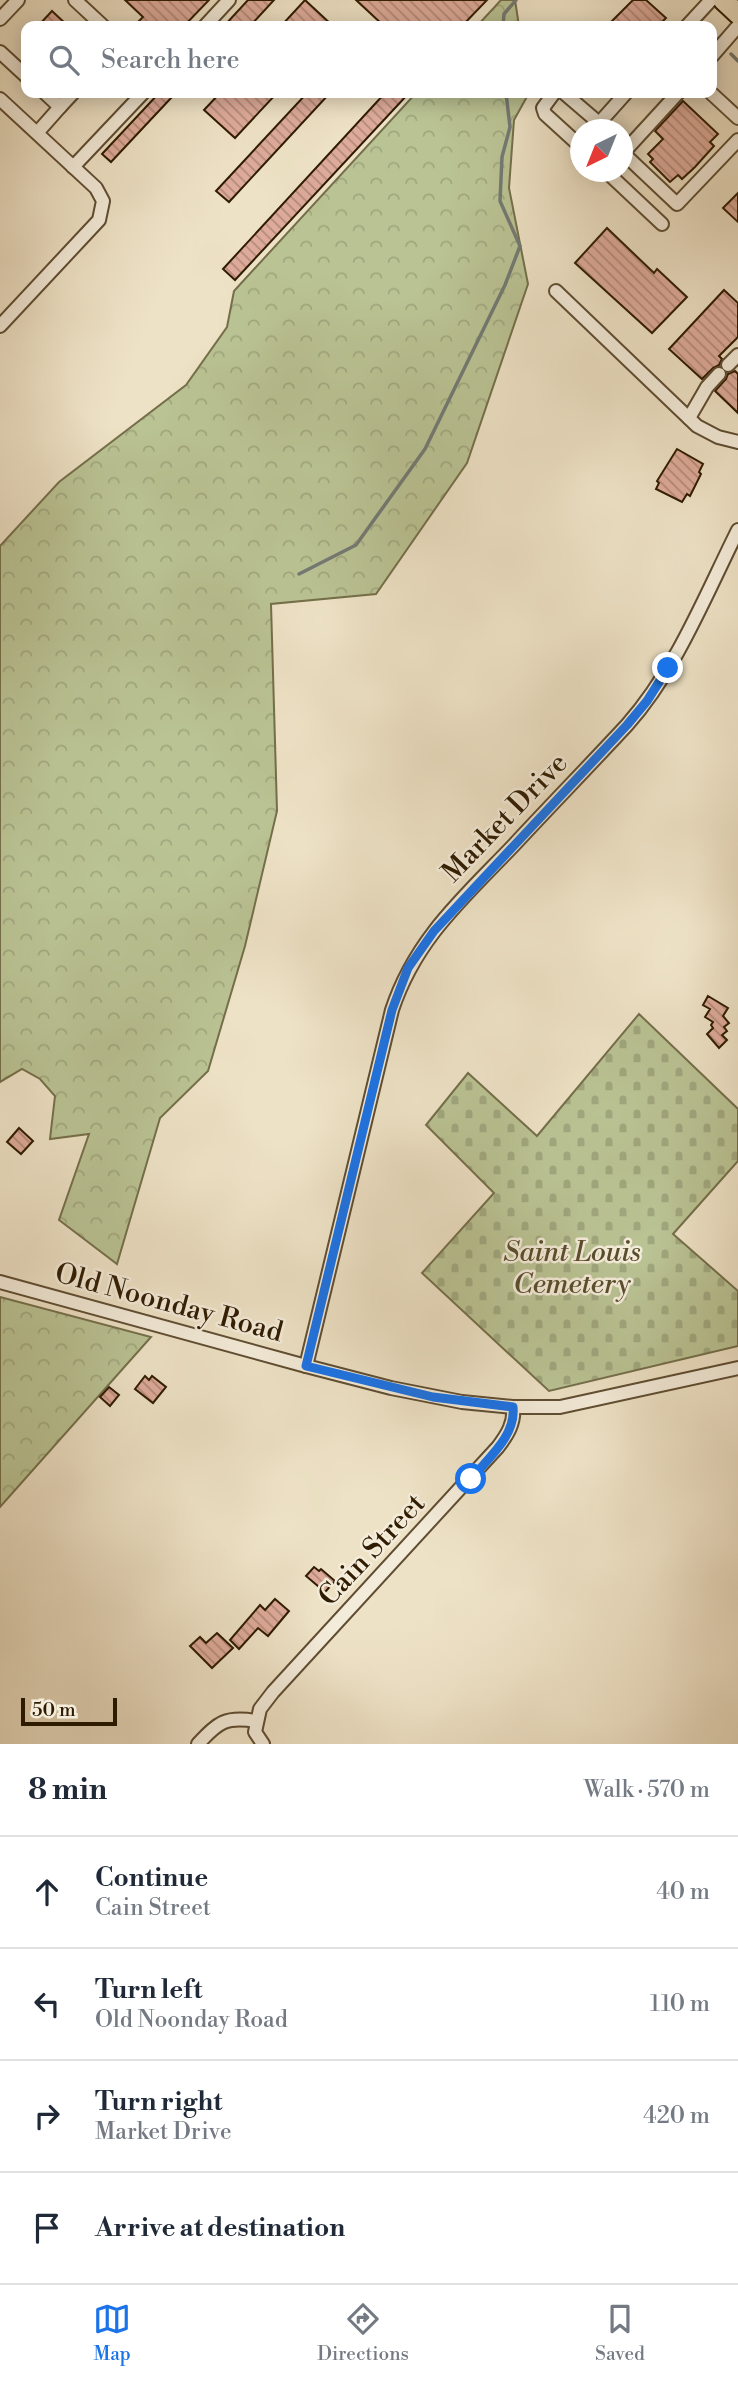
<!DOCTYPE html>
<meta charset="utf-8">
<style>
body{margin:0;font-family:"Libre Bodoni",serif;background:#f2f2f3;color:#1f2937}
.compass{position:absolute;left:570px;top:119px;width:63px;height:63px;border-radius:50%;background:#fff;box-shadow:0 4px 18px #0003;rotate:223deg}
.scale{position:absolute;left:21px;bottom:18px;width:96px;box-sizing:border-box;padding-left:7px;border:4px solid #2f1b00;border-top:0;font-size:19px;line-height:24px;white-space:nowrap;color:#2f1b00;-webkit-text-stroke:5px #f4ecda;paint-order:stroke}
.stop{position:absolute;width:21px;height:21px;margin:-16px;border:5px solid #1a73e8;border-radius:50%;background:#fff}
.stop.end{background:#1a73e8;border-color:#fff;box-shadow:0 2px 7px #0008}
.list{margin:0;padding:0;list-style:none}
h2{display:flex;justify-content:space-between;align-items:center;height:91px;margin:0;padding:0 28px;font-size:30px}
h2 small{font-size:23px;font-weight:400;color:#747a83}
.list li{display:grid;grid-template-columns:46px 1fr auto;gap:21px;align-items:center;box-sizing:border-box;height:112px;padding:0 28px;border-top:2px solid #e0e1e3}
.list b{display:block;font-size:26px;white-space:nowrap}
.list p{margin:0;font-size:23px;white-space:nowrap;color:#747a83}
.list em{font-size:23px;font-style:normal;color:#747a83}
.icon{flex:none;width:38px;height:38px;fill:none;stroke:currentColor;stroke-width:2;stroke-linecap:round;stroke-linejoin:round}
.map{position:relative;flex:none;width:738px;height:1744px;overflow:hidden}
.search{position:absolute;background:#fff;box-shadow:0 4px 18px #0003;left:21px;right:21px;top:21px;height:77px;display:flex;align-items:center;gap:18px;box-sizing:border-box;padding:0 24px;border-radius:14px;color:#747a83;font-size:26px}
.sheet{height:539px;background:#fff}
nav{display:flex;justify-content:space-around;align-items:center;box-sizing:border-box;height:98px;border-top:2px solid #e0e1e3;background:#fff;font-size:19px;color:#747a83}
nav a{display:grid;justify-items:center;gap:4px}
nav .on{color:#1a73e8}
.map>svg:first-child{display:block}
</style>
<div class="map">
<svg width="738" height="1744" viewBox="0 0 738 1744">
<defs>
<pattern id="forest-crowns" width="20" height="18" patternUnits="userSpaceOnUse" patternTransform="scale(1.75)"><rect width="20" height="18" fill="#bac394"/><path d="M2 6a3 3 0 1 1 6 0M12 15a3 3 0 1 1 6 0" fill="none" stroke="#a0a77e"/></pattern>
<pattern id="cemetery-stones" width="16" height="16" patternUnits="userSpaceOnUse" patternTransform="scale(1.75)"><rect width="16" height="16" fill="#bac394"/><path d="M2 7V4a2 2 0 0 1 4 0v3zM10 15v-3a2 2 0 0 1 4 0v3z" fill="#a0a77e"/></pattern>
<pattern id="building-back-hatch" width="6" height="6" patternUnits="userSpaceOnUse" patternTransform="scale(1.75)"><rect width="6" height="6" fill="#deab9a"/><path d="M-1 5l2 2M0 0l6 6M5-1l2 2" fill="none" stroke="#b48a7b"/></pattern>
</defs>
<rect width="100%" height="100%" fill="#eee2c6"/>
<filter id="stains"><feTurbulence type="fractalNoise" baseFrequency=".00286" numOctaves="4"/><feColorMatrix values="0 0 0 0 .2 0 0 0 0 .09 0 0 0 0 .02 0 0 0 .5 -.17"/></filter>
<radialGradient id="worn" r=".72"><stop offset=".6" stop-color="#630" stop-opacity="0"/><stop offset="1" stop-color="#630" stop-opacity=".3"/></radialGradient>
<g fill="url(#forest-crowns)" stroke="#746f4a" stroke-width="2">
<polygon points="501,0 515,0 519,26 477,26"/>
<polygon points="416,93 529,93 514,120 509,188 528,284 467,463 376,594 271,604 277,811 245,946 208,1071 160,1118 117,1264 59,1220 89,1134 50,1139 55,1096 40,1079 22,1069 0,1082 0,546 59,482 186,385 227,327 234,291"/>
<polygon points="0,1297 151,1337 0,1507"/>
</g>
<polygon fill="url(#cemetery-stones)" stroke="#746f4a" stroke-width="2" points="639,1014 738,1109 738,1161 673,1234 738,1291 738,1346 549,1391 422,1273 494,1193 426,1125 468,1073 537,1136"/>
<g fill="none" stroke-linecap="round" stroke-linejoin="round">
<g stroke="#737a74" stroke-width="3.5">
<polyline points="503,26 504,14 516,0"/>
<polyline points="731,54 738,61"/>
<polyline points="299,574 356,545 425,449 505,285 520,246 500,201 502,157 510,127 506,93"/>
</g>
</g>
<g fill="url(#building-back-hatch)" stroke="#2f1b00" stroke-width="2">
<polygon points="125,0 209,0 184,26 134,26 143,17"/>
<polygon points="248,0 274,0 250,26 224,26"/>
<polygon points="305,0 333,26 281,26"/>
<polygon points="356,0 487,0 462,26 384,26"/>
<polygon points="633,0 646,0 666,18 658,26 607,26"/>
<polygon points="52,11 68,26 38,26"/>
<polygon points="159,93 165,93 171,98 111,162 102,154"/>
<polygon points="220,93 277,93 235,138 204,110"/>
<polygon points="307,93 330,93 229,202 216,191"/>
<polygon points="385,93 409,93 235,280 223,269"/>
<polygon points="683,101 718,134 710,142 714,146 695,167 682,179 678,175 670,182 650,162 653,159 648,154 663,139 655,131"/>
<polygon points="738,193 738,222 723,208"/>
<polygon points="607,228 654,273 657,269 687,297 652,333 575,263"/>
<polygon points="724,290 738,303 738,337 719,356 722,359 719,365 713,368 702,379 669,349"/>
<polygon points="735,371 738,374 738,413 715,391 726,379 728,374"/>
<polygon points="677,449 703,464 699,472 701,474 690,496 687,494 682,502 656,489 659,483 657,481"/>
<polygon points="708,996 728,1008 723,1016 729,1023 724,1027 727,1031 722,1035 727,1040 719,1048 707,1034 713,1028 711,1025 713,1022 705,1017 710,1009 703,1005"/>
<polygon points="19,1128 33,1141 21,1154 7,1142"/>
<polygon points="145,1376 149,1380 152,1376 166,1387 153,1403 135,1389"/>
<polygon points="109,1387 119,1395 110,1406 100,1397"/>
<polygon points="314,1567 319,1571 321,1569 335,1581 325,1592 306,1576"/>
<polygon points="275,1599 289,1611 268,1636 258,1628 239,1649 230,1640 260,1605 265,1610"/>
<polygon points="217,1633 233,1648 212,1668 190,1646 200,1637 206,1643"/>
</g>
<g fill="none" stroke-linecap="round" stroke-linejoin="round">
<defs>
<g id="minor">
<polyline points="75,0 103,26"/>
<polyline points="0,19 18,0"/>
<polyline points="205,26 229,0"/>
<polyline points="687,26 711,0"/>
<polyline points="0,52 26,76"/>
<polyline points="712,56 738,26"/>
<polyline points="554,93 543,108 545,114 579,145 580,143"/>
<polyline points="564,93 599,123"/>
<polyline points="678,93 623,153 677,204 738,140"/>
<polyline points="711,93 738,118"/>
<polyline points="0,99 96,188 103,201 99,220 0,326"/>
<polyline points="60,107 73,93"/>
<polyline points="593,130 626,93"/>
<polyline points="37,133 60,107 45,93"/>
<polyline points="73,167 143,93"/>
<polyline points="614,172 611,176 662,224"/>
<polyline points="556,291 697,426 718,437 738,442"/>
<polyline points="728,365 738,355"/>
<polyline points="689,418 707,387 719,374"/>
<polyline points="0,1282 306,1366 391,1388 462,1402 513,1407 560,1407 738,1368"/>
<path d="M306,1366l86,-356c23,-70 70,-111 120,-163 38,-41 77,-81 115,-122 49,-55 78,-129 111,-195"/>
<path d="M198,1744c20,-22 28,-28 58,-23"/>
<path d="M263,1744l-8,-12 5,-23 13,-17 225,-245c9,-12 17,-24 15,-40"/>
</g>
<polyline id="highway" points="723,0 738,14"/>
</defs>
<use href="#minor" stroke="#5f4d32" stroke-width="16"/>
<use href="#highway" stroke="#2f1b00" stroke-width="23"/>
<use href="#minor" stroke="#f4ecda" stroke-width="12"/>
<use href="#highway" stroke="#eee2c6" stroke-width="19"/>
</g>
<g fill="none" stroke-linecap="round" stroke-linejoin="round">
<path stroke="#1a73e8" stroke-width="9" d="M471,1479c17,-21 45,-43 42,-72l-80,-10 -127,-31 86,-356 16,-42 26,-37 193,-206 20,-24 21,-33"/>
</g>
<g text-anchor="middle" dominant-baseline="central" stroke-width="5" stroke-linejoin="round" paint-order="stroke">
<g font-size="28" fill="#2f1b00" stroke="#f4ecda">
<text transform="translate(505 818) rotate(-46)">Market Drive</text>
<text transform="translate(169 1303) rotate(15)">Old Noonday Road</text>
<text transform="translate(372 1550) rotate(-47)">Cain Street</text>
</g>
<g font-size="28" font-style="italic" fill="#594d2c" stroke="#f4ecda">
<text x="572" y="1252">Saint Louis<tspan x="572" dy="32">Cemetery</tspan></text>
</g>
</g>
<rect width="100%" height="100%" filter="url(#stains)"/>
<rect width="100%" height="100%" fill="url(#worn)"/>
</svg>
<svg class="compass" viewBox="-18 -18 36 36"><path d="M0-13l5 13h-10z" fill="#e53935"/><path d="M0 13l5-13h-10z" fill="#747a83"/></svg>
<div class="scale">50 m</div>
<div class="stop" style="left:471px;top:1479px"></div>
<div class="stop end" style="left:668px;top:668px"></div>
<div class="search"><svg class="icon" aria-label="search" viewBox="0 0 24 24"><circle cx="10" cy="10" r="6"/><path d="M15 15l6 6"/></svg>Search here</div>
</div>
<section class="sheet">
<h2>8 min<small>Walk · 570 m</small></h2>
<ul class="list">
<li><svg class="icon" aria-label="ahead" viewBox="0 0 24 24"><path d="M12 20V5M6 11l6-6 6 6"/></svg><div><b>Continue</b><p>Cain Street</p></div><em>40 m</em></li>
<li><svg class="icon" aria-label="left" viewBox="0 0 24 24"><path d="M17 20v-9H6M10 6l-5 5 5 5"/></svg><div><b>Turn left</b><p>Old Noonday Road</p></div><em>110 m</em></li>
<li><svg class="icon" aria-label="right" viewBox="0 0 24 24"><path d="M7 20v-9h11M14 6l5 5-5 5"/></svg><div><b>Turn right</b><p>Market Drive</p></div><em>420 m</em></li>
<li><svg class="icon" aria-label="arrive" viewBox="0 0 24 24"><path d="M6 21V4h12l-3 4 3 4H6"/></svg><div><b>Arrive at destination</b></div></li>
</ul>
</section>
<nav>
<a class="on"><svg class="icon" aria-label="map" viewBox="0 0 24 24"><path d="M3 6l6-2 6 2 6-2v14l-6 2-6-2-6 2zM9 4v14M15 6v14"/></svg>Map</a>
<a><svg class="icon" aria-label="directions" viewBox="0 0 24 24"><path d="M12 3l9 9-9 9-9-9zM9 14v-3h6M13 9l2 2-2 2"/></svg>Directions</a>
<a><svg class="icon" aria-label="saved" viewBox="0 0 24 24"><path d="M7 4h10v16l-5-4-5 4z"/></svg>Saved</a>
</nav>
